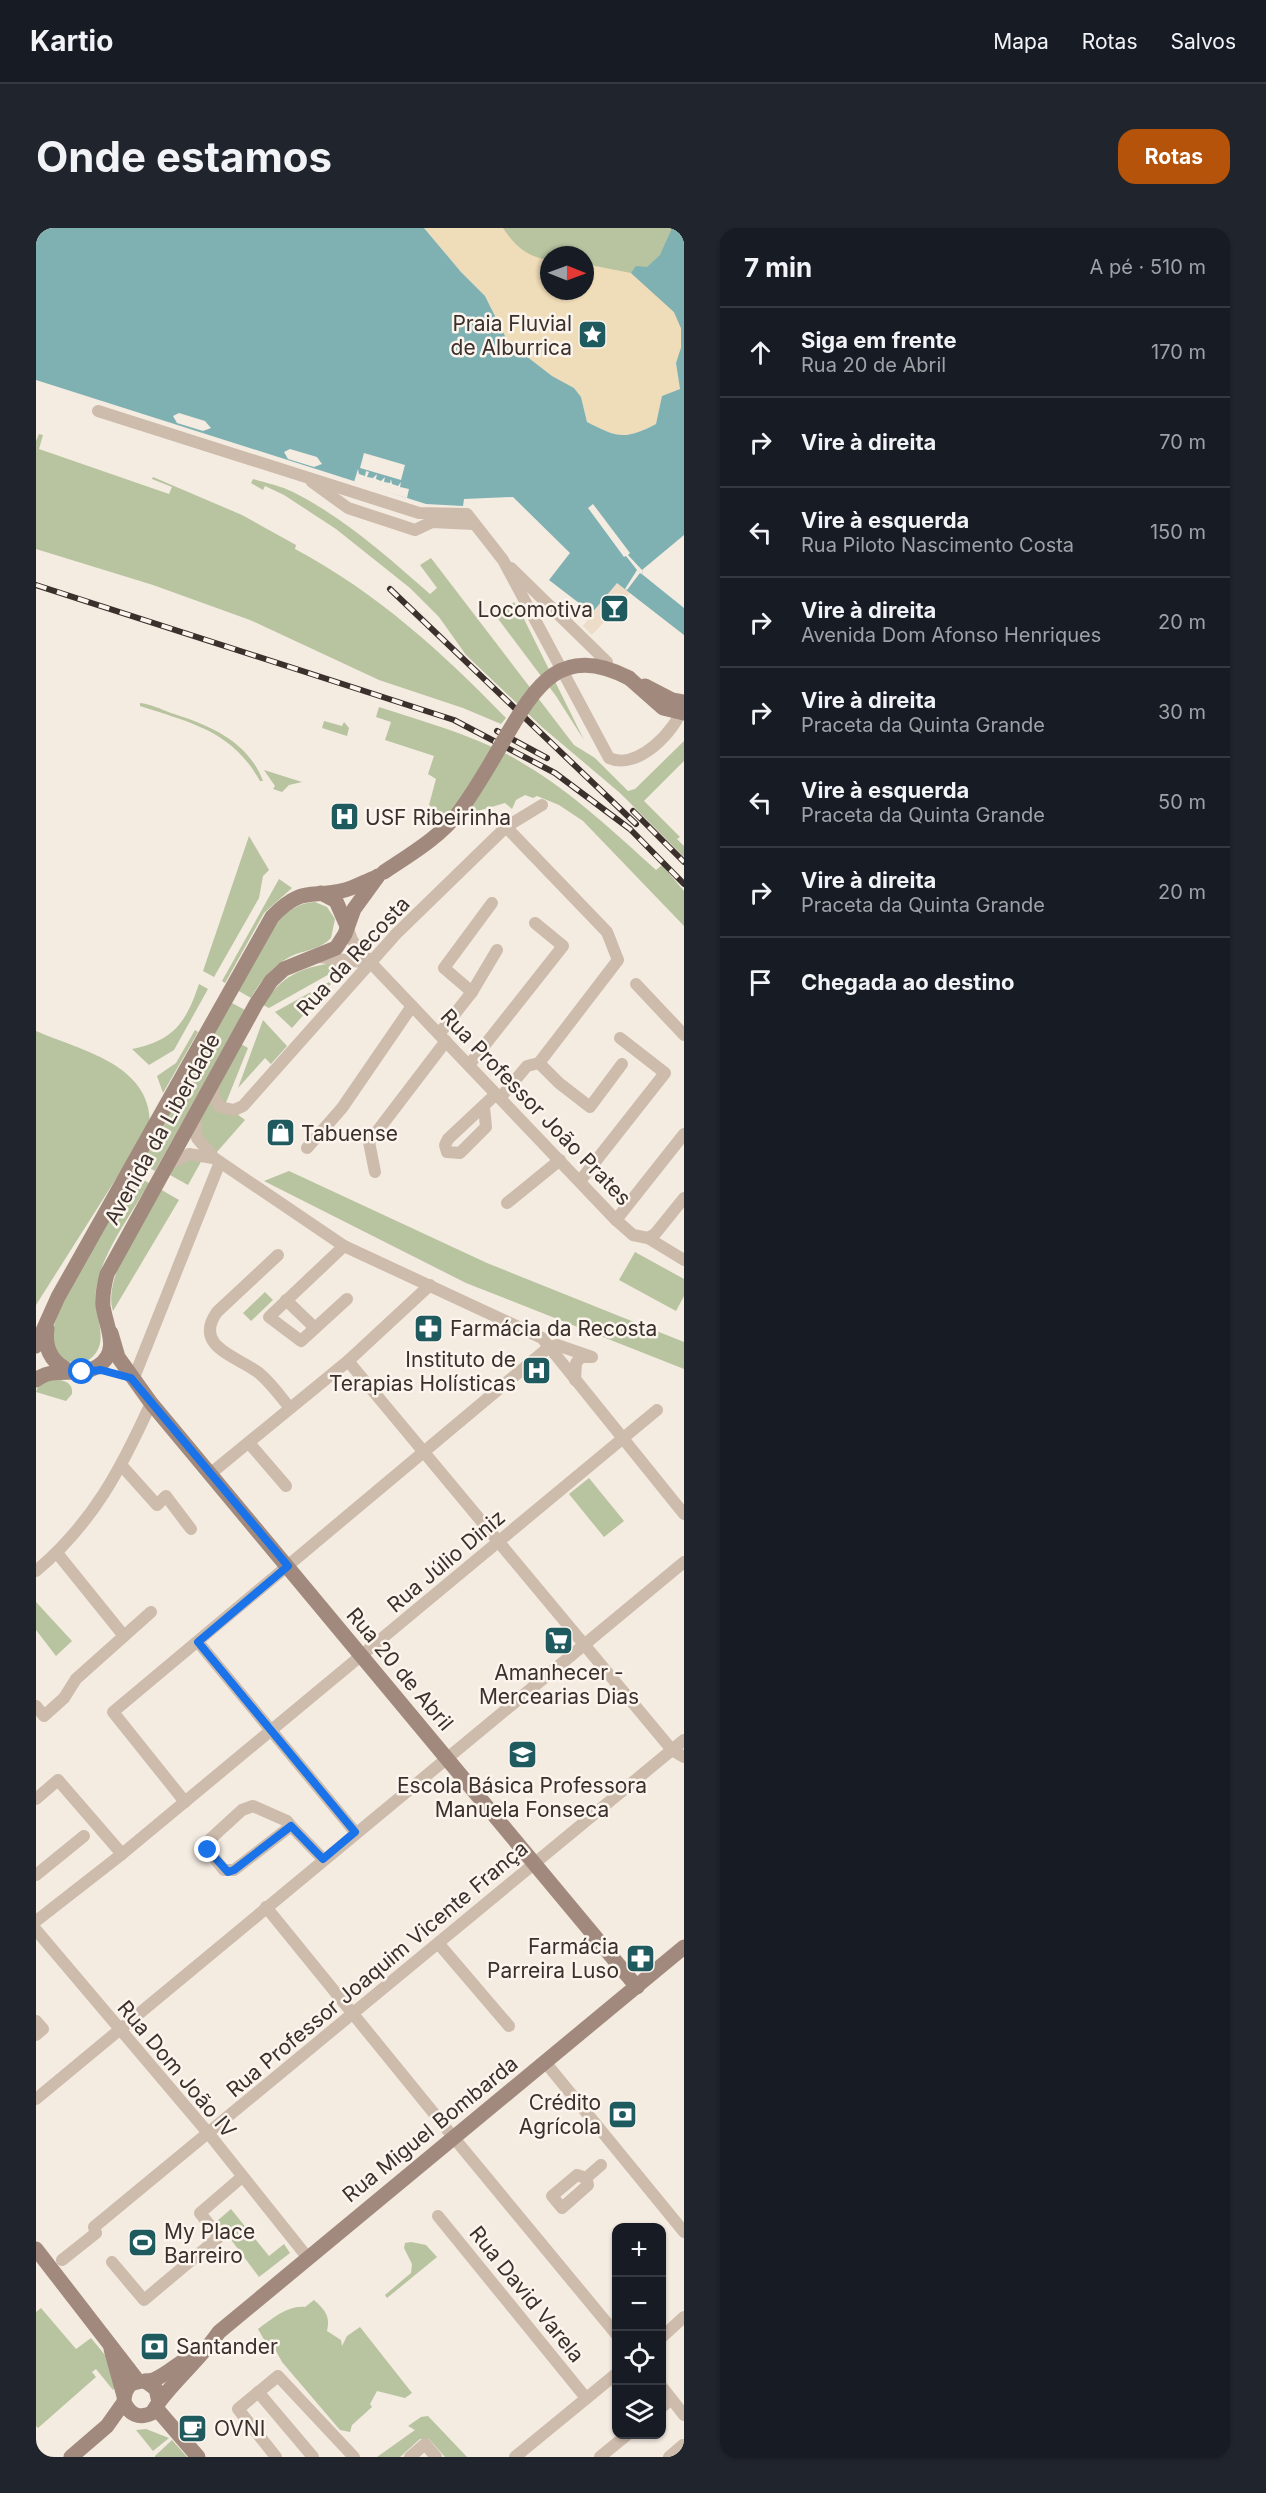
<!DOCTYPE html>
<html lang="pt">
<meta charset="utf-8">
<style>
body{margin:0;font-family:Inter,sans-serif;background:#20242c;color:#f1f3f6}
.controls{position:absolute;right:18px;bottom:18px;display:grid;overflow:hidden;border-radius:12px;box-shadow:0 2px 4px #0004}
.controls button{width:54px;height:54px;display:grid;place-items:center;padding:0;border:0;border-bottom:2px solid #363941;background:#171b24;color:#f1f3f6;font:30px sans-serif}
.compass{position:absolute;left:504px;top:18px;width:54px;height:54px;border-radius:50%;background:#171b24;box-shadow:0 2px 4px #0004;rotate:91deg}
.stop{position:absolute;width:18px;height:18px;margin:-14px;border:4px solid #1a73e8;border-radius:50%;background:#fff}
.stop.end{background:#1a73e8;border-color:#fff;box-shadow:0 2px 6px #0008}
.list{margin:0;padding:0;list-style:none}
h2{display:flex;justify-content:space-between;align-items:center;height:78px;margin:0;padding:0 24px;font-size:26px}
h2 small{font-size:20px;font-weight:400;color:#9ea1a6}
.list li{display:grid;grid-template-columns:39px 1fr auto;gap:18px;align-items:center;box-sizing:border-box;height:90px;padding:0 24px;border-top:2px solid #363941}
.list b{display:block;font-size:22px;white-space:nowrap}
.list p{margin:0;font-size:20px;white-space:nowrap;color:#9ea1a6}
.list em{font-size:20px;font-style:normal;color:#9ea1a6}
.icon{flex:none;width:33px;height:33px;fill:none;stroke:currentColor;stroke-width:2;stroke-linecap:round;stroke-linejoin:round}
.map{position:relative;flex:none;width:648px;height:2229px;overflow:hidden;border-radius:18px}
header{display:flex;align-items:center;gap:36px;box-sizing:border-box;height:84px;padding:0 30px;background:#171b24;border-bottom:2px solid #363941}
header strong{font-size:28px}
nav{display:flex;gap:33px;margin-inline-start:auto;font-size:21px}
.intro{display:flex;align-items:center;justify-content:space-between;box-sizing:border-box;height:144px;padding:0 36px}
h1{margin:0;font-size:42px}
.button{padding:15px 27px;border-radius:18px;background:#b45309;color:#fff;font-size:21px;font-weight:700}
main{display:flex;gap:36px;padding:0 36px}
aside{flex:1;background:#171b24;border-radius:18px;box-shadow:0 2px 4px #0004}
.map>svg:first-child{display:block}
</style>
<header>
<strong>Kartio</strong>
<nav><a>Mapa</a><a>Rotas</a><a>Salvos</a></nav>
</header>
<div class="intro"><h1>Onde estamos</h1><a class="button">Rotas</a></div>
<main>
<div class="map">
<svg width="648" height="2229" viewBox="0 0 648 2229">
<rect width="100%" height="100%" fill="#f4ebe1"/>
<g fill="#b8c4a0" fill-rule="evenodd">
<path d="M424,0h224v132l-95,-29zM513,27h36v36h-36z"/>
<path d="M3,206l4,1 -4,14 130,45 3,-7 -20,-8 1,-2 89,38 54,30 -1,4c81,43 147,103 211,169l-5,6 -38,-16 -84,-28 -129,-60 -97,-35 -117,-36v-108z"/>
<path d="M217,251c13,4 28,7 40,13 50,25 95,65 137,102l7,-6 -17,-23 11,-7 143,187 21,13 33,33 7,-2 49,-48v20l-40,40 36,36 -3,2 7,7v11l-64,-64 -78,-66 -76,-72 -27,-38 -29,-29 -74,-59 -52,-34 -19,-9 -2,4 -12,-7z"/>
<polygon points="478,374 484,383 548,512 520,468 460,388"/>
<path d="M104,475c10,1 21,6 31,10 38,12 77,28 92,68h-3c-28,-50 -68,-58 -120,-75z"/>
<path d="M343,479c48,16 102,30 145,57 49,29 90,68 132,106l6,-5 22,26v35l-101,-105 -24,-16 -22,-9 -4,2 -8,-3 -9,5 -4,9 -7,-6 -58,17 -18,-15 7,-26 -8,-5 6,-18 -49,-16 6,-18 -15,-5z"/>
<polygon points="288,493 306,498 308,494 313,500 311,508 286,500"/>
<polygon points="228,542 266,554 253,557 246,564 237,561 239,558"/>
<polygon points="213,608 233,642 227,648 223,670 178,749 167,743"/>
<polygon points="243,651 256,660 228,685 189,755 186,753"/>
<path d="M279,674l12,5 8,12 -4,19c-10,10 -22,12 -35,16 -20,8 -35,25 -45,44l-14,-8c17,-30 38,-87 78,-88z"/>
<path d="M298,735h15l-80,45 -6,-3c18,-29 38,-38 71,-42z"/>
<polygon points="293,754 295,756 256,800 239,784"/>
<path d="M163,756l9,5 -34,61 -25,15 -17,-16c41,-8 54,-26 67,-65z"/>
<polygon points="194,774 209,782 119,943 105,935"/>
<polygon points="227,792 251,818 235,836 229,830 202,860"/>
<polygon points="159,802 162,804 127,865 121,848 140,835"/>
<path d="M0,803c46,20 115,33 114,94l-114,180z"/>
<polygon points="205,816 212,820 189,877 185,875 181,860"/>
<polygon points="173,874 201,886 209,892 180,925 167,913 164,890"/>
<polygon points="148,932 166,932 152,957 134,947 139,937"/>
<polygon points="253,943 451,1035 648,1114 648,1141 430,1055 228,953"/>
<path d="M98,947l15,8c-17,30 -49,73 -53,107 -4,25 18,54 -9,71l-20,1c-8,-6 -13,-11 -15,-22 -3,-29 66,-135 82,-165z"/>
<path d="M124,961l19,11 -66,111c-11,-34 31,-91 47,-122z"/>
<polygon points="599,1024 648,1051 648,1068 640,1083 583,1052"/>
<polygon points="229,1064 237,1072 215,1093 207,1085"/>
<path d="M20,1151c10,2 17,4 16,15l-6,7 -30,-9 3,-8z"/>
<polygon points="553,1250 588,1293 568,1309 533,1266"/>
<polygon points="0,1374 36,1413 20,1428 0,1402"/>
<polygon points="195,1981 233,2028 248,2016 254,2025 223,2049 181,1993"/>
<polygon points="375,2014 390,2017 401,2029 351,2070 349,2067 375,2045 376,2036 368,2020 369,2015"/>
<path d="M278,2072c10,9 17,16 13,31l14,9 1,6 5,-10 13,-9 52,66 -7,5 -28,-7 -7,13 2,3 -20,18 -2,7 -10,-2 -58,-68 -7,-13 -9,-6 -8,-14c14,-10 30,-24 47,-22z"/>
<polygon points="5,2080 40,2121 55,2110 88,2150 77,2162 60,2141 56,2144 60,2149 2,2200 0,2198 0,2084"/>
<polygon points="392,2188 431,2229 409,2229 393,2211 384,2211 364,2229 341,2229 379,2202 372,2198 385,2189"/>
<polygon points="110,2201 133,2210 117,2223 100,2202"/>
<polygon points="136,2212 151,2229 119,2229 119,2228"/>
</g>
<path fill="#efdcb8" d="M388,0h79c12,18 24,29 46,32v31h36v-27l46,9 43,39 7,16v20l-5,15 4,26 -18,7 -6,28c-31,16 -38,14 -69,-2l-6,-25 -7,-9 -22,-12 -44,-34 -23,-46 -24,-24z"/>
<polygon fill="#ecdcc8" points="581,354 594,365 556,407 547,398"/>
<path fill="#7fb0b2" d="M0,0h388l37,44 24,24 23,46 44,34 22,12 7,9 6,25c31,16 38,18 69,2l6,-28 18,-7 -4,-26 5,-15v-20l-7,-16 -43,-39 5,-7 11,1 13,-12 12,-27h12v307l-42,35 1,5 41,33v27l-67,-52 -25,30 -43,-33 21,-27 -57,-56 -49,2 -1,7 -37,-2 -390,-124z"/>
<g fill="#f4ebe1">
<polygon points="143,185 169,193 175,200 167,203 141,195 137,188"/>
<polygon points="254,221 281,229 286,236 278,239 252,231 248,224"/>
<polygon points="328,225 369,237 365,252 324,240"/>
<polygon points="322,241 323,246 329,248 330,243 333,244 331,249 337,250 341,246 340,251 345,253 349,249 348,254 354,255 355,251 356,256 362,258 365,254 364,259 373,261 371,270 318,254"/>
<polygon points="557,276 594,325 592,327 606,342 607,347 604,345 591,362 589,361 601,342 590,328 588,329 552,280"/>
</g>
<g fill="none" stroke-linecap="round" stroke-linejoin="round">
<g stroke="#cdbbac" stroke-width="12">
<path d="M62,183l321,102 48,1 36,46 106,198c28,13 67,-27 74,-52"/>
<polyline points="276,254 312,280 379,302 396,294 438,296"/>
<polyline points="475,340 571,434"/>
<polyline points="470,599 571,704 582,732 503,835 523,855 554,879 586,836"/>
<polyline points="311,698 316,712 335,735 580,992 597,1007 612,1010 648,1032"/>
<polyline points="283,729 335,735"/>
<polyline points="600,756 648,807"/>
<polyline points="436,764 408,740 456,675"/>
<polyline points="403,806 436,764 461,722"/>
<polyline points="433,837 527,718 499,695"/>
<polyline points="178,854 177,868 184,879 198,882 207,878 360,706 470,599 506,577"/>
<polyline points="464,870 491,838 503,835"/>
<polyline points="448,879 450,899 424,925 411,924 409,917 412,911 460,866"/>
<polyline points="159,889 161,910 178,930 308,1018 506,1110 648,1286"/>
<polyline points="271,920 306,880 376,778"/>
<polyline points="132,937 153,926 177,930"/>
<polyline points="339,944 333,914 410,813"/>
<polyline points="544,953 629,845 584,810"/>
<polyline points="471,975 524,932"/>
<polyline points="580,992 648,906"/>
<polyline points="612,1010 619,1006 648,970"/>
<polyline points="308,1018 233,1089 265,1113 311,1071"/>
<path d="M242,1027l-61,57c-25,35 22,45 42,61 12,10 21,23 31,35"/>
<polyline points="250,1072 279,1100"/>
<polyline points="312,1133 636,1522 648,1529"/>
<polyline points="97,1152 184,934"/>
<polyline points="213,1215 250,1258"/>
<polyline points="86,1238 121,1277 130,1268 155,1301"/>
<polyline points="174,1246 312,1133 394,1057"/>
<polyline points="21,1325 88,1408"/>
<path d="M0,1343c57,-48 85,-102 115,-168"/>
<polyline points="162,1414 319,1604"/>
<polyline points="0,1478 8,1488 28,1470 40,1451 115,1384"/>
<polyline points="0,1571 22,1552 86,1626"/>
<polyline points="149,1574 77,1484 513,1119 521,1117 556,1129 545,1129 540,1135 539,1152"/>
<polyline points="255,1598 198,1642 188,1642 172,1622 170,1615 206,1582 217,1578 251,1593 255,1598 287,1631"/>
<polyline points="0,1647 48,1608"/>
<polyline points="230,1679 418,1910 580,2106"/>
<polyline points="0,1693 86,1626 621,1182"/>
<polyline points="0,1702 173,1906 272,2030"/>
<polyline points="402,1715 473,1798"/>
<polyline points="0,1793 7,1801 0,1807"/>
<polyline points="509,1834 648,2004"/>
<polyline points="0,1871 648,1334"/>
<polyline points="550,1950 552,1957 526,1980 516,1968 541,1947 550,1950 565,1937"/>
<polyline points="402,1988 550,2170"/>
<polyline points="26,2032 60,2005 58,1999 648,1512"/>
<polyline points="76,2034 108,2072 183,2009 164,1985 206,1949"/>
<polyline points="626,2109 648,2089"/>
<polyline points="626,2159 648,2187"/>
<polyline points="222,2164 277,2229"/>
<polyline points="626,2179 635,2171"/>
<polyline points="240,2229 202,2181 242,2148 318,2229"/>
<polyline points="374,2229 389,2216 400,2229"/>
<polyline points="479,2229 580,2146"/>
<polyline points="564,2229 592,2206"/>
<polyline points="633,2229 647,2217"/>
</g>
<g stroke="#a18a7d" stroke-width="15">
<polyline points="593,450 627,480 648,485"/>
<polyline points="609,458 636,472 648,474"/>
<polyline points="285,665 300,673 311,698"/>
<path d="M11,1101c-3,20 5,34 23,42"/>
<polyline points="75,1105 82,1129 115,1175 601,1759"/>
<path d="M0,1118l22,-49 214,-380c31,-32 38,-18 73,-27 11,-3 21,-9 32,-13"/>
<path d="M0,1152c18,-15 44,-1 62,-14 23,-15 8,-39 5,-60 -1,-11 1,-21 4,-32l149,-270 15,-23 13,-12 52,-21 9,-14 9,-25 24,-33"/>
<polyline points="0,2021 102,2153"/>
<polyline points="75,2121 88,2168"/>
<path d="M109,2153l11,8 3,13 -7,11c-13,6 -22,2 -28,-11 0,-6 1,-12 6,-17 7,-5 15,-3 23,-5 15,-5 32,-24 52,-31"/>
<path d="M123,2174c19,-25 42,-44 60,-70l465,-385"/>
<polyline points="120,2180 162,2229"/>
<polyline points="35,2229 71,2198 88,2174"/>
</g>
<defs>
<g id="rail">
<polyline points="0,357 418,492 519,545 594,601 648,656"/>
<polyline points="354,361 600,596"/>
<polyline points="461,503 511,530"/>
<polyline points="597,583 648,634"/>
</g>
</defs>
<use href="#rail" stroke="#3b302b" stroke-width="6"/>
<use href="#rail" stroke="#fbf5ee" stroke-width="4" stroke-dasharray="11" stroke-linecap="butt"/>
<path stroke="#a18a7d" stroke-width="15" d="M348,644c27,-18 55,-34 75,-60 17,-23 32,-49 46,-74 31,-53 56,-95 124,-60"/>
</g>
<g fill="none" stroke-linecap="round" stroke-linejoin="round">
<polyline stroke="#1a73e8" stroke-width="8" points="46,1144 65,1142 95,1150 252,1338 162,1414 319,1604 287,1631 255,1598 198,1642 192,1644 172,1622"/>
</g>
<defs>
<symbol id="sight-square" viewBox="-11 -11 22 22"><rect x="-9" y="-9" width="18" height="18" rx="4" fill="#1f5a5e" stroke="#fbf5ee"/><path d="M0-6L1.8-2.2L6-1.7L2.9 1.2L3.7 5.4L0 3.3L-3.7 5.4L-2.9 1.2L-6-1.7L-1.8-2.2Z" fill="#fff"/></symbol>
<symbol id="bar-square" viewBox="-11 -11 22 22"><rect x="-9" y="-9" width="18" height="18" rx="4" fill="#1f5a5e" stroke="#fbf5ee"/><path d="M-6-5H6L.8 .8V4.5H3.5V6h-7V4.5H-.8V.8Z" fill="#fff"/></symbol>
<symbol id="hospital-square" viewBox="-11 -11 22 22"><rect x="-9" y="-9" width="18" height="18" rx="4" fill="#1f5a5e" stroke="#fbf5ee"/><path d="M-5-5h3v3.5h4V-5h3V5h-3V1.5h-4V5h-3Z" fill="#fff"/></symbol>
<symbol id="shop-square" viewBox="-11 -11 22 22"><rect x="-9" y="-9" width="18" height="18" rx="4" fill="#1f5a5e" stroke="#fbf5ee"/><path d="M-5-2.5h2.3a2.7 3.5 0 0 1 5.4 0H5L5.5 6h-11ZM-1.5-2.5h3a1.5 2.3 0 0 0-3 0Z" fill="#fff"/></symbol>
<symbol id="pharmacy-square" viewBox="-11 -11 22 22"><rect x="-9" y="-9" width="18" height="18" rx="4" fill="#1f5a5e" stroke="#fbf5ee"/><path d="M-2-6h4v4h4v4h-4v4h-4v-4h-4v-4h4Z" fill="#fff"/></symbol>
<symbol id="supermarket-square" viewBox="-11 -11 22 22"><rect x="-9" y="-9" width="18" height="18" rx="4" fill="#1f5a5e" stroke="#fbf5ee"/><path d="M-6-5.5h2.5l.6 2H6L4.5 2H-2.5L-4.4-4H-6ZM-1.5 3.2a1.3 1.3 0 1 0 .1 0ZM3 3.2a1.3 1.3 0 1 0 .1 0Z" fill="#fff"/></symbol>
<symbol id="school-square" viewBox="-11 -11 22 22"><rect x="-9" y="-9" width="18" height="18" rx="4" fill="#1f5a5e" stroke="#fbf5ee"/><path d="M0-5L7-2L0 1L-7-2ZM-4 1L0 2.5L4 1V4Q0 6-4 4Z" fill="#fff"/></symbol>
<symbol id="bank-square" viewBox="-11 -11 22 22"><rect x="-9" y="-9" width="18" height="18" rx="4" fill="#1f5a5e" stroke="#fbf5ee"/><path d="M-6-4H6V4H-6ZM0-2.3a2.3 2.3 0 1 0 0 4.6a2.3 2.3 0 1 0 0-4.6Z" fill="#fff"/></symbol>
<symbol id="stadium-square" viewBox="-11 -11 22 22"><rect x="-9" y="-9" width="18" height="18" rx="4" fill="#1f5a5e" stroke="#fbf5ee"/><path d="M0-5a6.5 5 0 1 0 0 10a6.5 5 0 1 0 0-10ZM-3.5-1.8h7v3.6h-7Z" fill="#fff"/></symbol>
<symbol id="cafe-square" viewBox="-11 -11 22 22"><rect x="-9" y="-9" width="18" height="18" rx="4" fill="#1f5a5e" stroke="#fbf5ee"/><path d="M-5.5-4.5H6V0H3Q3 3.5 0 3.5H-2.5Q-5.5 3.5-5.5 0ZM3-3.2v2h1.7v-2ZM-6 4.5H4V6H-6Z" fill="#fff"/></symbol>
</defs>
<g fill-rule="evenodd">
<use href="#sight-square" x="540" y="90" width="33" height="33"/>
<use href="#bar-square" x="562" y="364" width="33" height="33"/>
<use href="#hospital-square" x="292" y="572" width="33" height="33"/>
<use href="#shop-square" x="228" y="888" width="33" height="33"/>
<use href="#pharmacy-square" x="376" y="1084" width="33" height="33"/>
<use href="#hospital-square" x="484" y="1126" width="33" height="33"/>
<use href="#supermarket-square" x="506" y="1396" width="33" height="33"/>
<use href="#school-square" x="470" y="1510" width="33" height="33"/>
<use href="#pharmacy-square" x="588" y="1714" width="33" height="33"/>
<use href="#bank-square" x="570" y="1870" width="33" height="33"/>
<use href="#stadium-square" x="90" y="1998" width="33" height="33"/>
<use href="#bank-square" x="102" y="2102" width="33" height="33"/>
<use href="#cafe-square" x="140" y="2184" width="33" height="33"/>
</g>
<g text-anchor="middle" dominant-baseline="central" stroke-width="5" stroke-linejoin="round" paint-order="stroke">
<g font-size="21" fill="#3b302b" stroke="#fbf5ee" text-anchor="start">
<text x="536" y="95" text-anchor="end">Praia Fluvial<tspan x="536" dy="24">de Alburrica</tspan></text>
<text x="557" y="381" text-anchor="end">Locomotiva</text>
<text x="329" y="589">USF Ribeirinha</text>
<text x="265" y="905">Tabuense</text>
<text x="414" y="1100">Farmácia da Recosta</text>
<text x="480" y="1131" text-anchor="end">Instituto de<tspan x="480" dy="24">Terapias Holísticas</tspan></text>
<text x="523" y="1444" text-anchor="middle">Amanhecer -<tspan x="523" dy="24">Mercearias Dias</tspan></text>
<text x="486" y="1557" text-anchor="middle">Escola Básica Professora<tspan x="486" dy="24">Manuela Fonseca</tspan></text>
<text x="583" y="1718" text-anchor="end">Farmácia<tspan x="583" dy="24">Parreira Luso</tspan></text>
<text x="565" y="1874" text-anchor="end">Crédito<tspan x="565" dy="24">Agrícola</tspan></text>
<text x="128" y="2003">My Place<tspan x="128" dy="24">Barreiro</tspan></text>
<text x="140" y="2118">Santander</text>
<text x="178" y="2200">OVNI</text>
</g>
<g font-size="21" fill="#3b302b" stroke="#fbf5ee">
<text transform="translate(317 728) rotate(-47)">Rua da Recosta</text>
<text transform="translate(500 879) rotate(46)">Rua Professor João Prates</text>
<text transform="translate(126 901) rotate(-61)">Avenida da Liberdade</text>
<text transform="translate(410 1333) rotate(-40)">Rua Júlio Diniz</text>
<text transform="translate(364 1441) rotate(50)">Rua 20 de Abril</text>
<text transform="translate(341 1741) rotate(-40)">Rua Professor Joaquim Vicente França</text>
<text transform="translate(141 1841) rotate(50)">Rua Dom João IV</text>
<text transform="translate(394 1901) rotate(-39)">Rua Miguel Bombarda</text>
<text transform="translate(491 2066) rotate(51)">Rua David Varela</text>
</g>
</g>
</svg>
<div class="controls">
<button>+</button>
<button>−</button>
<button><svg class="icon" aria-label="locate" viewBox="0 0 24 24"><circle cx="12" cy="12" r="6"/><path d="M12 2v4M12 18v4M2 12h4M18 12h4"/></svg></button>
<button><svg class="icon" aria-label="layers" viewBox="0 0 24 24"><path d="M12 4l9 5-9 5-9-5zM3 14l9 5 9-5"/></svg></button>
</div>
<svg class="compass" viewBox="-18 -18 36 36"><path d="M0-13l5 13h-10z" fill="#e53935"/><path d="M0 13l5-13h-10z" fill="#9ea1a6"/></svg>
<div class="stop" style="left:46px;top:1144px"></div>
<div class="stop end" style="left:172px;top:1622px"></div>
</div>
<aside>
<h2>7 min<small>A pé · 510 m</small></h2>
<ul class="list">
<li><svg class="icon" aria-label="ahead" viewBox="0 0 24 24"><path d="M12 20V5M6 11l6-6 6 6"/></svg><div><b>Siga em frente</b><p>Rua 20 de Abril</p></div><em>170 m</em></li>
<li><svg class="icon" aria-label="right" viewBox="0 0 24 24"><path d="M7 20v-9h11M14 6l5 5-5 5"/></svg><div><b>Vire à direita</b></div><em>70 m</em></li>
<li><svg class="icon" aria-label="left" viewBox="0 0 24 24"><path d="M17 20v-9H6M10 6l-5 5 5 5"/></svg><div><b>Vire à esquerda</b><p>Rua Piloto Nascimento Costa</p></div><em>150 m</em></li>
<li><svg class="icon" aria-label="right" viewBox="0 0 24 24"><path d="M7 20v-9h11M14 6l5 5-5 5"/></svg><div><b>Vire à direita</b><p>Avenida Dom Afonso Henriques</p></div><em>20 m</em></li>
<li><svg class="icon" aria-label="right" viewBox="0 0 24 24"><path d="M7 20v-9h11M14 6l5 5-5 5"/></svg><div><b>Vire à direita</b><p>Praceta da Quinta Grande</p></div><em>30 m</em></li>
<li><svg class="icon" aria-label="left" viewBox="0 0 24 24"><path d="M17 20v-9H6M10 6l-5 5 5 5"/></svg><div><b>Vire à esquerda</b><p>Praceta da Quinta Grande</p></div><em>50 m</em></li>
<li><svg class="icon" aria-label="right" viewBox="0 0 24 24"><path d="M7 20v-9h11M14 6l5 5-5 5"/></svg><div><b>Vire à direita</b><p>Praceta da Quinta Grande</p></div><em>20 m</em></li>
<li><svg class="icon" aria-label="arrive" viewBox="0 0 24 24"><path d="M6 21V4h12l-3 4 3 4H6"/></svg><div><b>Chegada ao destino</b></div></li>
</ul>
</aside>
</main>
